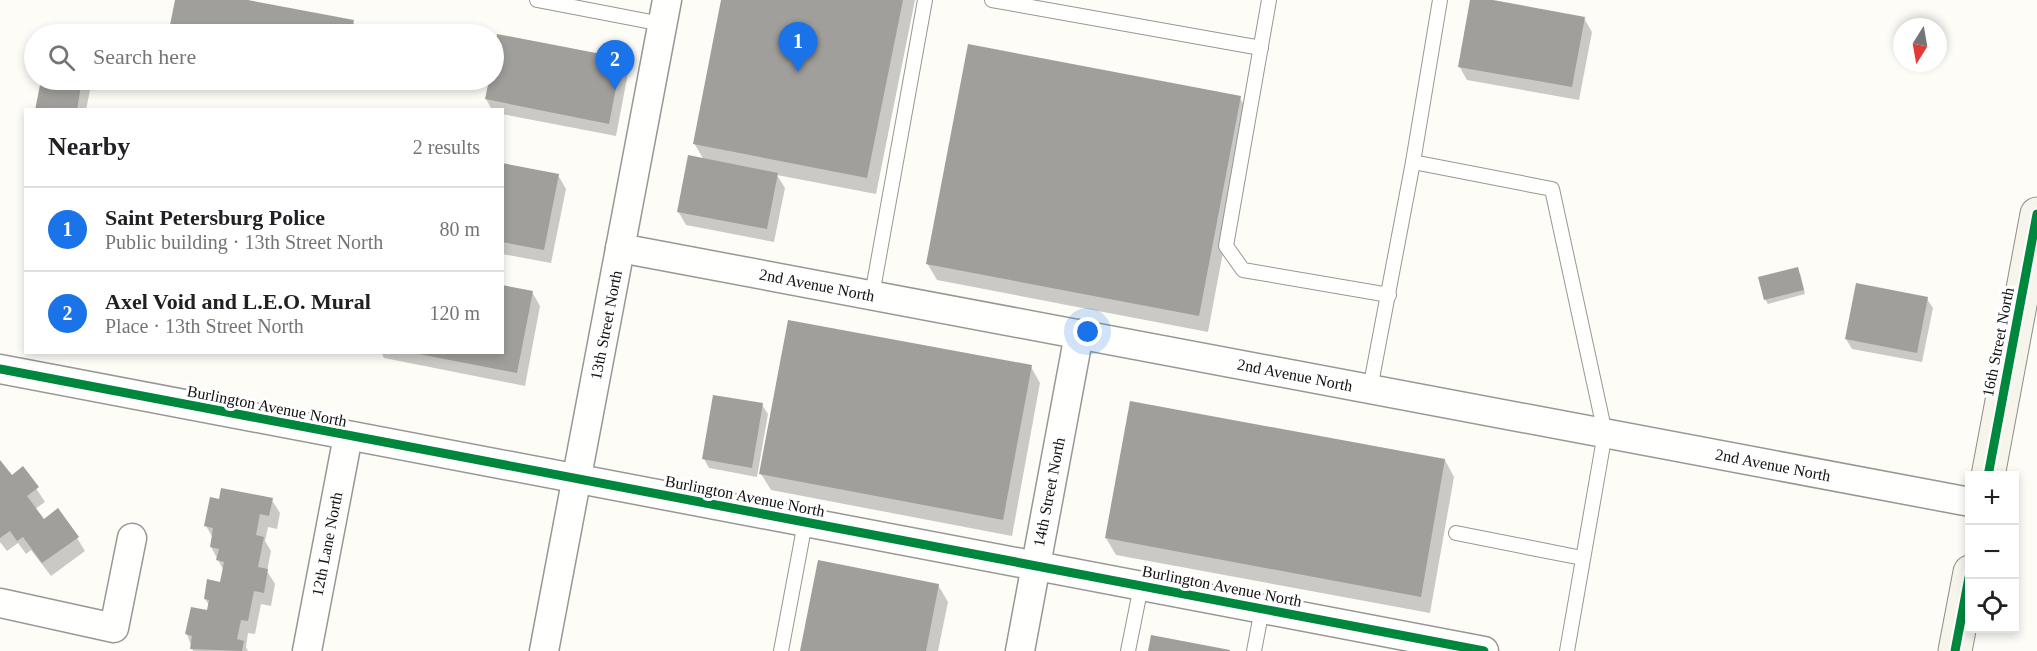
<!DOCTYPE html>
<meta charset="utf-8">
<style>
body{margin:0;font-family:"Times New Roman",serif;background:#f6f6f6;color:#202124}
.controls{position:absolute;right:18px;bottom:18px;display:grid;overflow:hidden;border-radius:0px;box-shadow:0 3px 9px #0003}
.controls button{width:54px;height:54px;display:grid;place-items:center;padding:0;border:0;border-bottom:2px solid #e0e0e0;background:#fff;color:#202124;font:30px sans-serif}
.compass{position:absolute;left:1893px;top:18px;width:54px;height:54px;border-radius:50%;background:#fff;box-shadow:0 3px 9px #0003;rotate:191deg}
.you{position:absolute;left:1088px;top:332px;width:21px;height:21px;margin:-15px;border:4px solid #fff;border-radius:50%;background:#1a73e8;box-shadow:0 0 0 9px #1a73e833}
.badge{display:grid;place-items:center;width:39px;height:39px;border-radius:50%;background:#1a73e8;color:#fff;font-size:20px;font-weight:700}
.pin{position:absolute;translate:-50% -50px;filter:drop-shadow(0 2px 3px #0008)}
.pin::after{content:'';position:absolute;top:32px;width:21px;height:18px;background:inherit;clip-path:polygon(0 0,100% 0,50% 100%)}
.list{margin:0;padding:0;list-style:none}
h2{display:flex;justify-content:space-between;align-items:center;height:78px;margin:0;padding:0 24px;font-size:26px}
h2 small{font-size:20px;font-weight:400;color:#757577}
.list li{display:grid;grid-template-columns:39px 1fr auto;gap:18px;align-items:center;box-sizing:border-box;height:84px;padding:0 24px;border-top:2px solid #e0e0e0}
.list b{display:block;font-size:22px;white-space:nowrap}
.list p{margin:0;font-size:20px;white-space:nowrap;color:#757577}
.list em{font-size:20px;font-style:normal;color:#757577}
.icon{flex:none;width:33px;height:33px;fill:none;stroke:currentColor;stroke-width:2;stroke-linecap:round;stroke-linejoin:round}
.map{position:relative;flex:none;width:2037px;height:651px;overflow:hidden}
.search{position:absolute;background:#fff;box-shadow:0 3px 9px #0003;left:24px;top:24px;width:480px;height:66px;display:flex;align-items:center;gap:15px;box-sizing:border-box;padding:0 21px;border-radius:33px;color:#757577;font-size:22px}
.panel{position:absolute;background:#fff;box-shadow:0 3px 9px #0003;left:24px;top:108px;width:480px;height:246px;border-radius:0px}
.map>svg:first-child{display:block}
</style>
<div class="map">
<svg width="2037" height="651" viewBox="0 0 2037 651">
<rect width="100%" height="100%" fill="#fdfcf7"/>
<g fill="#0003">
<polygon points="176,0 241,0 353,22 360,34 177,34 171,24"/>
<polygon points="723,0 915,0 876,194 777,175 785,188 774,242 686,225 678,211 704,160 694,143"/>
<polygon points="1471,0 1584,18 1592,32 1579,100 1467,80 1459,66"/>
<polygon points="499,36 621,59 628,73 616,136 502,114 502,110 492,110 486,99 490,80 494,80"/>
<polygon points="42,80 92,80 86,110 37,110"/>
<polygon points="1240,98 1249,114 1208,332 937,280 927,263"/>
<polygon points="502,165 558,175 566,189 551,263 502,254"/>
<polygon points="1800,273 1805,294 1768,304 1765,299"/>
<polygon points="532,292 540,306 525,386 384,358 381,352 502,352"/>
<polygon points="1927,299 1933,308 1922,362 1852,349 1846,339"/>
<polygon points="1031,367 1040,383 1012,536 771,490 761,474"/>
<polygon points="762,405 768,414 757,477 709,468 704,459"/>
<polygon points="1445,460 1454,477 1430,613 1116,555 1106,538"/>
<polygon points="0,462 11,477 23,468 45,502 35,509 44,521 77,538 85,551 51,576 31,550 26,554 18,543 7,551 0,542"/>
<polygon points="272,500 280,513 277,529 268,527 265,541 271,551 267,571 275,584 271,606 261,604 255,634 248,633 246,647 248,651 193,651 187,634 208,612 209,605 205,599 222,584 224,571 211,547 213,538 206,526"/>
<polygon points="938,585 948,602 938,651 802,651"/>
</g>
<g fill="#a19f9c">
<polygon points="175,0 248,0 354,20 351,34 220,34 170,25"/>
<polygon points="721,0 903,0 867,178 693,144"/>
<polygon points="1470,0 1493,0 1585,17 1572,87 1458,67"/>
<polygon points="497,34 622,58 609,124 485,99 489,80 494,80 494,54"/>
<polygon points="968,44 1241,96 1199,316 926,264"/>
<polygon points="41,80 82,80 77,110 35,110"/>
<polygon points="688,155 778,173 767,229 677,212"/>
<polygon points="502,163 559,174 544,250 502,242"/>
<polygon points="1798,267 1804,290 1764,300 1758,277"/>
<polygon points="1856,283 1928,297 1917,353 1845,339"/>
<polygon points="502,285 533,291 517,373 419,354 502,352"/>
<polygon points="788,320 1032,365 1003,520 759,474"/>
<polygon points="713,395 763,403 752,468 702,459"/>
<polygon points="1130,401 1445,459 1421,597 1105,538"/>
<polygon points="0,460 12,475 23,466 39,487 27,496 44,519 58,508 79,537 42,563 23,537 17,541 10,531 0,538"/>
<polygon points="221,488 273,498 269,516 260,514 256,535 264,537 258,567 268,569 264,593 254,591 248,621 241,620 237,639 244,641 242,651 190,649 192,636 185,634 191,607 207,610 209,600 204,599 207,579 220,582 224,562 216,560 219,549 210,547 213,528 204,526 210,497 219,499"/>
<polygon points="818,560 939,584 926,651 800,651"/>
<polygon points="1151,635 1230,650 1230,651 1148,651"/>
</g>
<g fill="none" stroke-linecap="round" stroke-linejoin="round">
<defs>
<g id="lane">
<polyline points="537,0 662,24"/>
<polyline points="992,0 1261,48"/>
<polyline points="1269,0 1226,246 1243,270 1389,295"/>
<polyline points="1413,162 1440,0"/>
<polyline points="872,295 925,0"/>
<polyline points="1370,389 1413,162 1552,189 1605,433 1567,651"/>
<polyline points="1456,533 1582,558"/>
<polyline points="781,651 805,523"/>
<polyline points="1128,651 1141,586"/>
<polyline points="1254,651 1262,609"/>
</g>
<g id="street">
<polyline points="620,248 1970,502"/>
<polyline points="0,369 1484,651"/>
<polyline points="0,603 114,628 132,538"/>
<polyline points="307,651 348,436"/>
<polyline points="544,651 667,0"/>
<polyline points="1020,651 1079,334"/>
</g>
<g id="secondary">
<polyline points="1988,476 2037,214"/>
<polyline points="1955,651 1970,572"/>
</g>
</defs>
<use href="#lane" stroke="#979795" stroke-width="16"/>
<use href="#street" stroke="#979795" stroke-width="31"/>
<use href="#secondary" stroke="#8e8d8b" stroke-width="35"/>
<use href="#lane" stroke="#fffffe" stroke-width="14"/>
<use href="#street" stroke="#fffffe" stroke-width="28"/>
<use href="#secondary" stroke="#f6f4eb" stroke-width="33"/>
<defs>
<g id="cycleway">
<polyline points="0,369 1484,651"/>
<polyline points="1988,476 2037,214"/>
<polyline points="1955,651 1970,572"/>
</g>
</defs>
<use href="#cycleway" stroke="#fff" stroke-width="13"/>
<use href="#cycleway" stroke="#00873e" stroke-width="9"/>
</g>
<g text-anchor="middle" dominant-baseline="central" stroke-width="6" stroke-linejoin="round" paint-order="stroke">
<g font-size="16" fill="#111" stroke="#fff">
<text transform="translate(817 285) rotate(11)">2nd Avenue North</text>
<text transform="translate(606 325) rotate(-79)">13th Street North</text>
<text transform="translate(1998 342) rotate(-79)">16th Street North</text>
<text transform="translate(1295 375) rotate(11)">2nd Avenue North</text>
<text transform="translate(267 406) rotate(11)">Burlington Avenue North</text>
<text transform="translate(1773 465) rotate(11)">2nd Avenue North</text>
<text transform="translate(1049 492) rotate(-79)">14th Street North</text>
<text transform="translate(745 496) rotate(11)">Burlington Avenue North</text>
<text transform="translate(327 544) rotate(-79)">12th Lane North</text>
<text transform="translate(1222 586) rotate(11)">Burlington Avenue North</text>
</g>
</g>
</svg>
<div class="controls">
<button>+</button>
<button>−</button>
<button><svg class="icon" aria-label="locate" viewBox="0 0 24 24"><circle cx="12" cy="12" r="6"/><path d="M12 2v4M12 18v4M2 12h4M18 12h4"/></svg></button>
</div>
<svg class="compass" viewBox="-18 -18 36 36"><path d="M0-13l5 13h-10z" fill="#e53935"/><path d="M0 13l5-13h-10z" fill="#757577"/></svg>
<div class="you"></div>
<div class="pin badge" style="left:798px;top:72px">1</div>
<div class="pin badge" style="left:615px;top:90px">2</div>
<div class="search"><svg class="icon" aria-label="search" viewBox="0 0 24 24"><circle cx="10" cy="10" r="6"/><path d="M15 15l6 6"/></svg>Search here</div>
<section class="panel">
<h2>Nearby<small>2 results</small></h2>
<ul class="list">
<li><span class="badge">1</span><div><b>Saint Petersburg Police</b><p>Public building · 13th Street North</p></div><em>80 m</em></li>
<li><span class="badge">2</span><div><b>Axel Void and L.E.O. Mural</b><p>Place · 13th Street North</p></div><em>120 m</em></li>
</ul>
</section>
</div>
